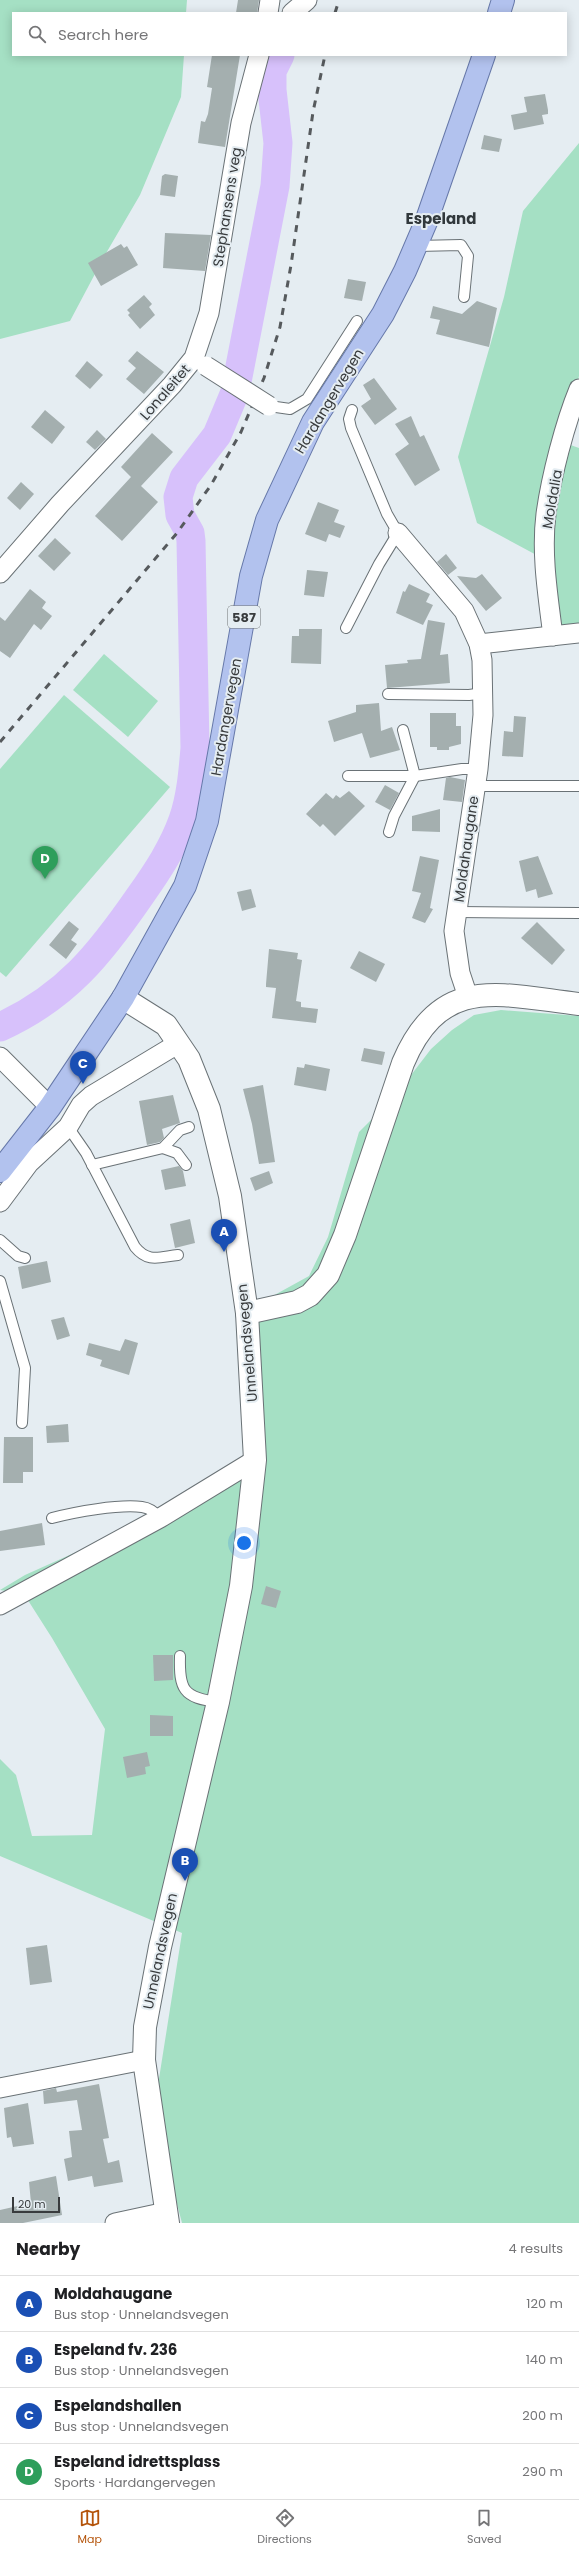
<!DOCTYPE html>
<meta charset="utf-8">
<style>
body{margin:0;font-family:Poppins,sans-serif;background:#f6f6f6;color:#202124}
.scale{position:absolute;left:12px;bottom:10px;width:48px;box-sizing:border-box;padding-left:4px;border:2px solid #383b3d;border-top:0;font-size:11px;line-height:14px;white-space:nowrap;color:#383b3d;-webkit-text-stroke:3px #e5edf2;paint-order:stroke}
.you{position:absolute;left:244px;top:1543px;width:14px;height:14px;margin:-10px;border:3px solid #fff;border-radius:50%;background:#1a73e8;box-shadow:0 0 0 6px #1a73e833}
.badge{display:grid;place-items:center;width:26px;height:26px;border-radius:50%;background:#b45309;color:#fff;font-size:13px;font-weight:700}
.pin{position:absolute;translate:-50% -33px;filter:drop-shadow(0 1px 2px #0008)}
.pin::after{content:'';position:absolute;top:21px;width:14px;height:12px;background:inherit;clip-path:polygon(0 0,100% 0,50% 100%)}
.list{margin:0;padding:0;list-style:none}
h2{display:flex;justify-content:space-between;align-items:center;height:52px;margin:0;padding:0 16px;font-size:17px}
h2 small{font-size:13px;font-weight:400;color:#757577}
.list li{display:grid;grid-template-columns:26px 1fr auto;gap:12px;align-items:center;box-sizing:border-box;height:56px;padding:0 16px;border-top:1px solid #e0e0e0}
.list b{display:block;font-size:15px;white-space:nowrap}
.list p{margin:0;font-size:13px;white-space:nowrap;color:#757577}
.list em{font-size:13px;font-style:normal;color:#757577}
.icon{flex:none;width:22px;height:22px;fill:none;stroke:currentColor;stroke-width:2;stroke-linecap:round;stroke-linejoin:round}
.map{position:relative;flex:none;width:579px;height:2223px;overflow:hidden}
.search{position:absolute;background:#fff;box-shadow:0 2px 10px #0003;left:12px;right:12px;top:12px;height:44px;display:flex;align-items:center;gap:10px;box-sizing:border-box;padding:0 14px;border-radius:0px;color:#757577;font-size:15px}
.sheet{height:276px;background:#fff}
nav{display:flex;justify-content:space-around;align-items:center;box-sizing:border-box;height:56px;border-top:1px solid #e0e0e0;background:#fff;font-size:11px;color:#757577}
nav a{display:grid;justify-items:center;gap:2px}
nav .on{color:#b45309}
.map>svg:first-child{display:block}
</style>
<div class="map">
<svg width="579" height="2223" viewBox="0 0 579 2223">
<rect width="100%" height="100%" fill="#e5edf2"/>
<g fill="#a5e0c4">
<polygon points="0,0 187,0 186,13 13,13 13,55 184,55 181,97 140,195 105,255 70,321 0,339"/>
<polygon points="579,143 579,376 562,442 579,448 579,627 552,628 542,558 477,523 458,457 504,297 523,211"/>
<polygon points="104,654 158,701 128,737 73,690"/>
<polygon points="64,695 170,787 6,977 0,972 0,769"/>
<polygon points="501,1010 579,1016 579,2223 182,2223 175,2196 158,2085 182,1933 0,1856 0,1759 16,1775 32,1836 92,1835 105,1729 52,1638 24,1594 0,1590 25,1575 219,1488 247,1472 244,1321 260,1303 309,1276 328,1237 359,1132 395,1096 431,1049 452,1030 474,1015"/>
</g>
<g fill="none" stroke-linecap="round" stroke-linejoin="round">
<path stroke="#d7c1fb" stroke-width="29" d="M0,1027c66,-30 100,-73 140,-131 17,-24 33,-48 43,-76 8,-23 10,-48 12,-72l-4,-207 -1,-8 -10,-18 -2,-18 6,-19 33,-43 18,-43 40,-206 3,-43 -6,-53v-19l8,-16"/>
</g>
<g fill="#a4afaf">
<polygon points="238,0 259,0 257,13 236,13"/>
<polygon points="212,55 240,55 225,147 198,143 201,121 205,122 208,114 212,88 207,87"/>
<polygon points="545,94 548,110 548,114 542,115 544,124 514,130 511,115 527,112 524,97"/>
<polygon points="484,135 502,139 499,152 481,149"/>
<polygon points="165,174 178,176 175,197 160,195 162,176"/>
<polygon points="165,233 211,235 205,271 163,268"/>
<polygon points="121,244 124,248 127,246 138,265 101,286 88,263"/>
<polygon points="348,279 366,282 362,301 344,298"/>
<polygon points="144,295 152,304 149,307 155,315 140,329 128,315 130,313 127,310"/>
<polygon points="477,301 497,308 489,347 436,334 440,320 430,318 433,306 462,314"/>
<polygon points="137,351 164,372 144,394 126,379 136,368 128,361"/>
<polygon points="87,361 103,375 90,389 75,376"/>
<polygon points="374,378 397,409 375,425 361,406 371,399 363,385"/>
<polygon points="45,410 65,427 52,444 31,427"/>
<polygon points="411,416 420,437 424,435 440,470 415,486 395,454 409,444 395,424"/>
<polygon points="97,430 106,439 95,450 86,442"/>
<polygon points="152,433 173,452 141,486 158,502 122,541 95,516 131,477 121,467"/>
<polygon points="21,482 34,494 20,510 7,498"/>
<polygon points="318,502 339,510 334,522 345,526 340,538 329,534 326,542 305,534"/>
<polygon points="55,538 71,553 54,571 38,556"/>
<polygon points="446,554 457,568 448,575 437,562"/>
<polygon points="307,570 328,572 324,597 304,595"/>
<polygon points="482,574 502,598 486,611 457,576 476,578"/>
<polygon points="409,584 430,594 426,602 433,605 423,625 396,613 403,591 405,592"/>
<polygon points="30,589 46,602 42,608 52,616 41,630 34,624 10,658 0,651 0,617 5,621"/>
<polygon points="428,620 445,623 440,655 448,654 450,683 387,688 385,665 408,663 407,660 421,659"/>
<polygon points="299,629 322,629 321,664 291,663 292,636 299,636"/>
<polygon points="379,703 381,731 392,727 400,750 370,758 362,733 334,742 328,721 356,712 356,705"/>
<polygon points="430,713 456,713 456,726 461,726 461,744 449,747 449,750 437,750 437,747 430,747"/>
<polygon points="514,716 526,717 523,757 502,756 504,731 513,732"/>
<polygon points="450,777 465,780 462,802 443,800 446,778"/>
<polygon points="385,785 399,793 390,810 375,802"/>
<polygon points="349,791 365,806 335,836 323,824 320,827 306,814 326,793 333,799 336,795 340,798"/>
<polygon points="440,809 440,832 412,831 412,816"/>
<polygon points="420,856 439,860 430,908 433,909 425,923 412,918 421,893 412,891"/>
<polygon points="538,856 553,894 538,898 536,889 526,892 519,861"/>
<polygon points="251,889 256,907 242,911 237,892"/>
<polygon points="69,921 79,929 71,940 77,944 66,959 49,945"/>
<polygon points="537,922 565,950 552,965 521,938"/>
<polygon points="269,949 298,953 297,959 302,960 296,1001 301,1002 301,1007 318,1009 316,1023 272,1018 276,988 266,987 266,984"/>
<polygon points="359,951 385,964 376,982 350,968"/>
<polygon points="364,1048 385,1052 382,1065 361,1061"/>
<polygon points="305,1064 330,1069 326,1091 294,1085 297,1067 304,1068"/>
<polygon points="263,1085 275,1162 259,1164 252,1124 243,1089"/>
<polygon points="173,1095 180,1123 162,1129 164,1138 160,1142 147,1145 139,1101"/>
<polygon points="179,1166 183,1171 186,1186 165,1190 161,1170"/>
<polygon points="269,1171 273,1183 255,1191 250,1178"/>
<polygon points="190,1219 195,1243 175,1248 170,1224"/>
<polygon points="47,1261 51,1282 22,1289 18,1267"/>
<polygon points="64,1317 70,1336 57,1340 51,1320"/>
<polygon points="125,1339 138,1343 129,1375 100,1366 102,1360 86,1355 89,1343 120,1351"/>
<polygon points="68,1424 69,1442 47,1443 46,1426"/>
<polygon points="4,1437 33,1437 33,1472 23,1472 23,1483 3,1483"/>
<polygon points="42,1523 45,1545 0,1551 0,1531"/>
<polygon points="266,1586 281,1591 276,1608 261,1604"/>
<polygon points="153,1655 173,1655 173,1680 154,1681"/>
<polygon points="150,1715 173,1716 173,1736 150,1736"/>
<polygon points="147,1752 150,1766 145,1767 146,1774 127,1778 123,1757"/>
<polygon points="47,1945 52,1982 30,1985 26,1948"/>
<polygon points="99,2084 109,2138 103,2139 108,2163 119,2160 123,2182 94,2187 92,2176 68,2181 64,2159 72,2157 69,2131 82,2130 77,2100 44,2104 43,2091 56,2088 57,2092"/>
<polygon points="28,2103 34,2144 13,2147 11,2137 7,2138 4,2108"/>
<polygon points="56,2176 62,2215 23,2223 0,2223 0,2210 31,2203 29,2182"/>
</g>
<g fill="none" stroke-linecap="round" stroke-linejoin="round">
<defs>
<g id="lane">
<polyline points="417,246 461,245 468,256 464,297"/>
<polyline points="269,406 290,409 307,399 357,321"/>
<polyline points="346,628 379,564 398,533 387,514 351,428 349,419 352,410"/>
<polyline points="388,694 469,695 484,693"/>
<polyline points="348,776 415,776 462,769 478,769"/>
<polyline points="476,786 579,786"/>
<polyline points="389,832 394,816 415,776 403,730"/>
<polyline points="457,912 579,913"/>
<path d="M68,1127l18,26 49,94c13,16 24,10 43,8"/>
<polyline points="163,1148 177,1153 186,1165"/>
<polyline points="92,1165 163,1148 180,1130 189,1127"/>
<polyline points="0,1240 18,1256 25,1258"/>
<polyline points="0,1281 25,1368 22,1423"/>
<path d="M52,1518c23,-6 67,-14 90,-11 8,1 13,5 18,11"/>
<path d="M180,1656c-1,33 3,42 38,46"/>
</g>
<g id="street">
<polyline points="268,13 270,0"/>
<polyline points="292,13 307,0"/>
<polyline points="398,533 464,611 479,644 482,660 483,715 478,769 454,931 460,973 468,997"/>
<polyline points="0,573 60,504 172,385 194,358 209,313 241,123 259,55"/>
<path d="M553,636c-5,-40 -12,-82 -7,-122 5,-37 19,-91 33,-125"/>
<polyline points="479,644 579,633"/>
<polyline points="0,1057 50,1107"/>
<polyline points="0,1202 29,1163 68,1127 81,1105 91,1096 179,1043"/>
<polyline points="0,1605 160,1518 255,1460"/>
<polyline points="0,2088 144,2060"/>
<polyline points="115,2223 166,2212"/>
</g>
<g id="secondary">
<polyline points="123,998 166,1025 189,1059 209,1109 230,1196 247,1313 255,1460 241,1586 218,1702 160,1947 145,2027 144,2060 168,2223"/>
<path d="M247,1313l50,-11 13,-7 18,-20 17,-40 58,-172c38,-90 97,-68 176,-59"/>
</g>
<g id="primary">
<polyline points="499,13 503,0"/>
<polyline points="0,1171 50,1107 123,998 185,886 207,821 251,576 267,520 313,422 383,314 405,271 426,222 484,55"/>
</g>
</defs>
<use href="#lane" stroke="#6a7276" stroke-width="12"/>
<use href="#street" stroke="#6a7276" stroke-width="21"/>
<use href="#secondary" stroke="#6a7276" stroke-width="24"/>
<use href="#primary" stroke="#6678a9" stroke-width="24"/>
<use href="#lane" stroke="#fff" stroke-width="10"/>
<use href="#street" stroke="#fff" stroke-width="19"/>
<use href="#secondary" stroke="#fff" stroke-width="22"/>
<use href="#primary" stroke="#b2c2ee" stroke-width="22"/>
<g stroke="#565a5d" stroke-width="3" stroke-dasharray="7 7" stroke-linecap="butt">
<polyline points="335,13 339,0"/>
<polyline points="0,742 177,533 211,485 241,432 264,378 280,327 291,265 313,112 325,55"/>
</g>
<defs>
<polyline id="street-bridge" points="206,366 269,406"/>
</defs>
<use href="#street-bridge" stroke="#6a7276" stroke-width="21" stroke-linecap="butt"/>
<use href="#street-bridge" stroke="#fff" stroke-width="19"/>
</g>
<g text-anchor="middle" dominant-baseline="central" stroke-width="4" stroke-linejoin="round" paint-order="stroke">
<rect fill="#e5edf2" stroke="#6c7073" stroke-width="1" x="228" y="606" width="32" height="22" rx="3"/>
<g font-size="13" font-weight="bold" fill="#383b3d">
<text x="244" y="617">587</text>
</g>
<g font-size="14" fill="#383b3d" stroke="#e5edf2">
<text transform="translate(227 207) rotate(-81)">Stephansens veg</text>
<text transform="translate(165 392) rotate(-49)">Lonaleitet</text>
<text transform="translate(329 401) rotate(-59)">Hardangervegen</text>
<text transform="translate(552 499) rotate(-80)">Moldalia</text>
<text transform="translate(226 717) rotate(-80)">Hardangervegen</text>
<text transform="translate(466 849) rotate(-82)">Moldahaugane</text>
<text transform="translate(247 1343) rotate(-95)">Unnelandsvegen</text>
<text transform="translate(160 1951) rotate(-78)">Unnelandsvegen</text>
</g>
<g font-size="15" font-weight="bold" fill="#31383c" stroke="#e5edf2">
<text x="441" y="218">Espeland</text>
</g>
</g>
</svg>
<div class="scale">20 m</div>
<div class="you"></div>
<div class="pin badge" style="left:224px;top:1252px;background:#1a4fb4">A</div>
<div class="pin badge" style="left:185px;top:1881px;background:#1a4fb4">B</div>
<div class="pin badge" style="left:83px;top:1084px;background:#1a4fb4">C</div>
<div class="pin badge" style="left:45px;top:879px;background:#2e9e5b">D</div>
<div class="search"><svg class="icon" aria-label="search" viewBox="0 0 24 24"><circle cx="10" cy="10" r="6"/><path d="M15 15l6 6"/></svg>Search here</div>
</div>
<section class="sheet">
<h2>Nearby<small>4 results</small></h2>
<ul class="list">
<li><span class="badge" style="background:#1a4fb4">A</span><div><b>Moldahaugane</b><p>Bus stop · Unnelandsvegen</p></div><em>120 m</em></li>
<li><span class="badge" style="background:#1a4fb4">B</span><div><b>Espeland fv. 236</b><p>Bus stop · Unnelandsvegen</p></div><em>140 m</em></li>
<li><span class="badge" style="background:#1a4fb4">C</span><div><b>Espelandshallen</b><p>Bus stop · Unnelandsvegen</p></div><em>200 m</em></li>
<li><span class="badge" style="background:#2e9e5b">D</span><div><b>Espeland idrettsplass</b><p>Sports · Hardangervegen</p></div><em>290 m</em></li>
</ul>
</section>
<nav>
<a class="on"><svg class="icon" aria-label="map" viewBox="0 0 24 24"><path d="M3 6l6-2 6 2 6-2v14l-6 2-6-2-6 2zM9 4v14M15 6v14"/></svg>Map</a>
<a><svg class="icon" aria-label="directions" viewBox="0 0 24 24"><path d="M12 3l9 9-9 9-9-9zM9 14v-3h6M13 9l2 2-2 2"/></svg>Directions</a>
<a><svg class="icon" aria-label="saved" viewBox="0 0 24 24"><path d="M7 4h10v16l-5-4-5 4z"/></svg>Saved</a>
</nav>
